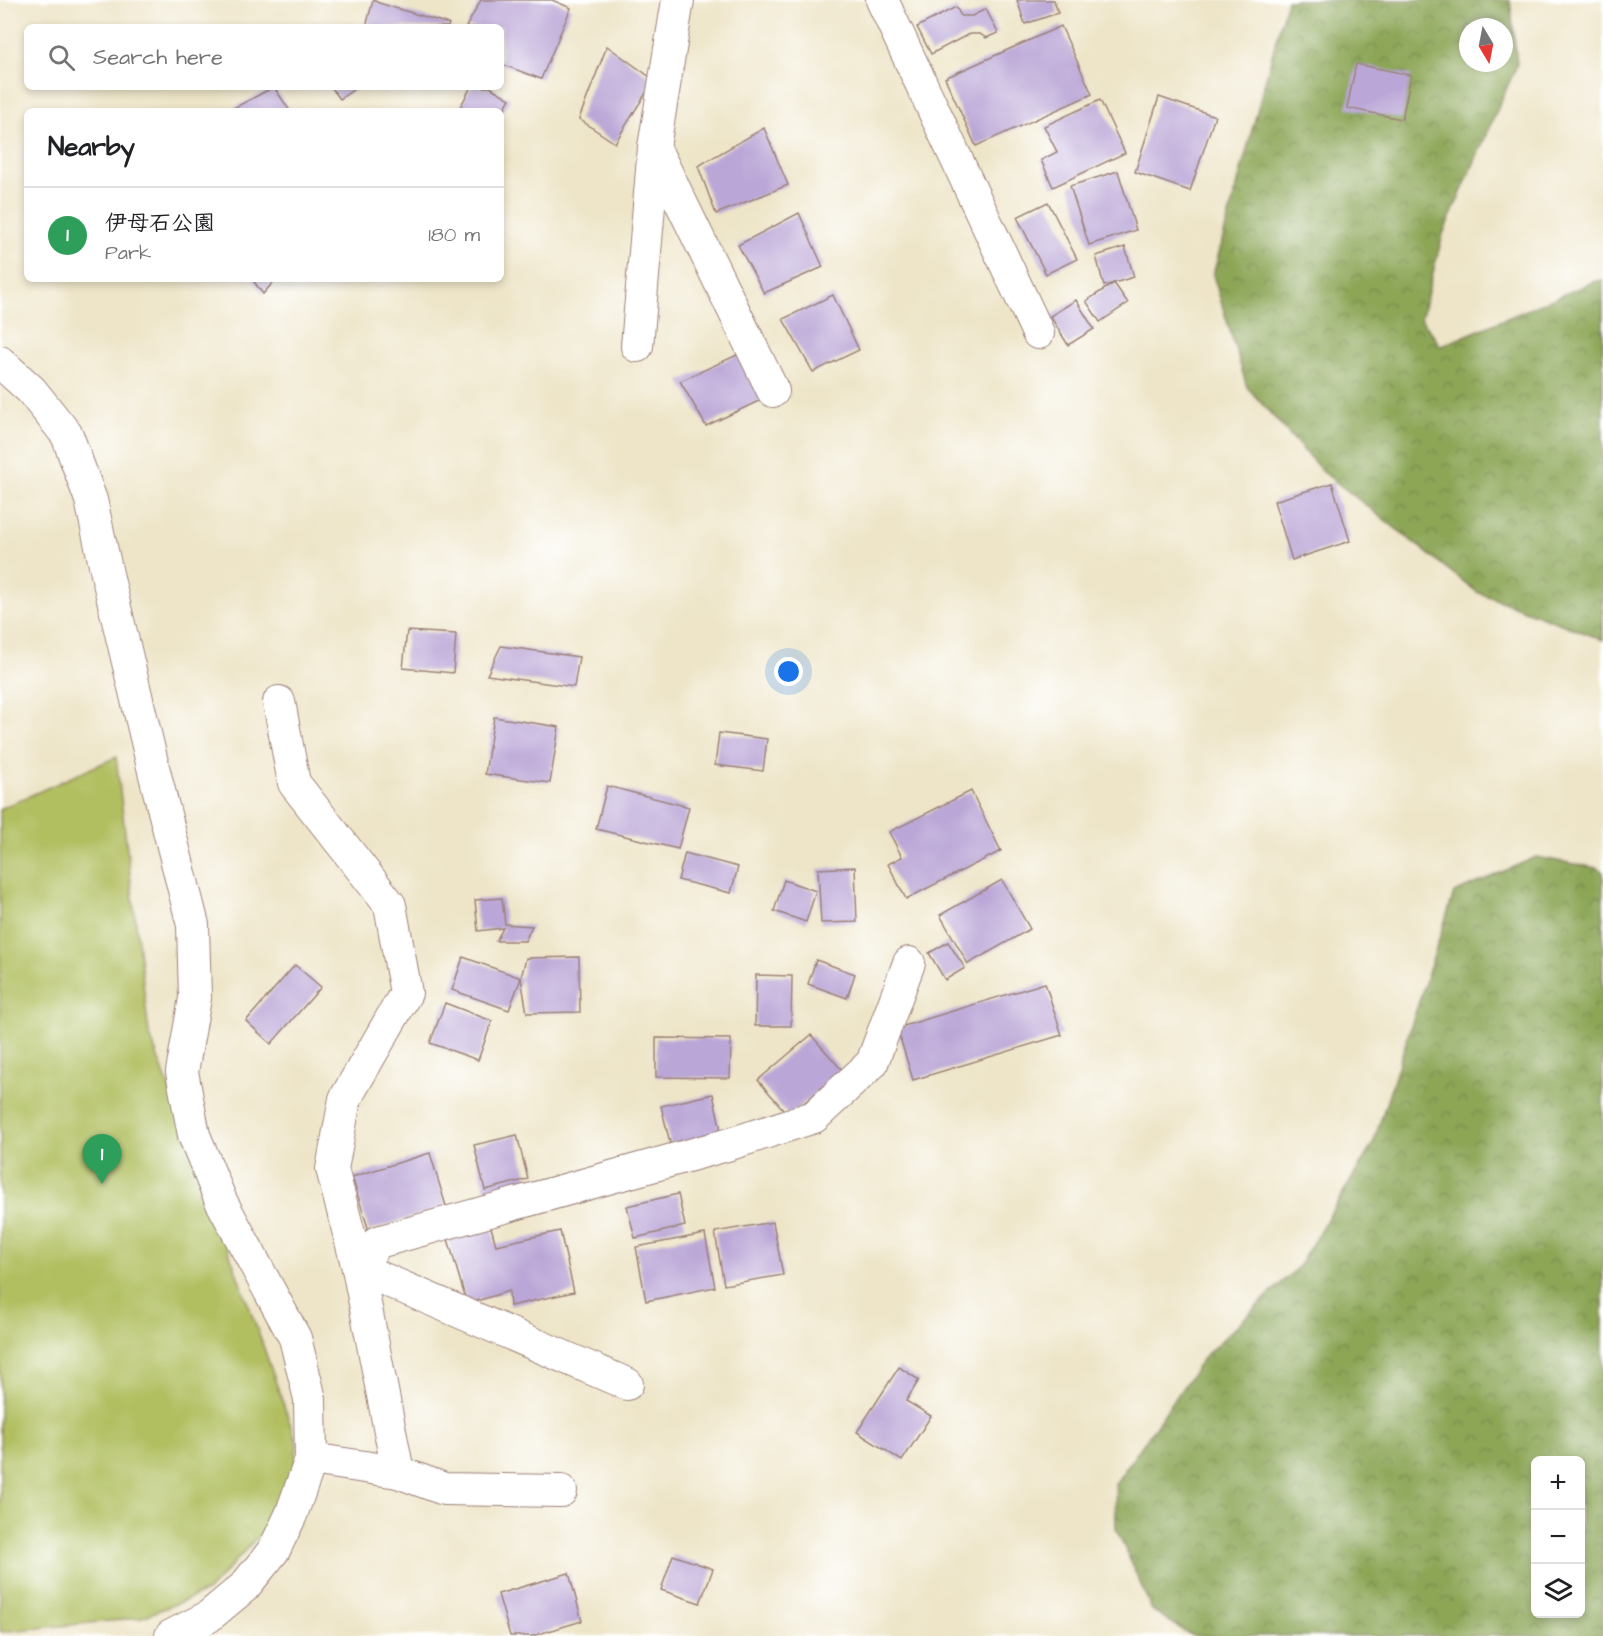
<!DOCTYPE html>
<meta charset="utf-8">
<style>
body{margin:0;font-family:"Architects Daughter","Klee One",sans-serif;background:#f2f2f2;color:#202124}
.controls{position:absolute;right:18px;bottom:18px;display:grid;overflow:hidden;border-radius:9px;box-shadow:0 3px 9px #0003}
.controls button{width:54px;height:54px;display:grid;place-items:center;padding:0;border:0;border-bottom:2px solid #e0e0e0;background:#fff;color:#202124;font:30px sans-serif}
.compass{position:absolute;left:1459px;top:18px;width:54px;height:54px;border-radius:50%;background:#fff;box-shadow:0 3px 9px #0003;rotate:170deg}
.you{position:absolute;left:789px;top:672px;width:21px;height:21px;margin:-15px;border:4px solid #fff;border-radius:50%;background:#1a73e8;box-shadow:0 0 0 9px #1a73e833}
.badge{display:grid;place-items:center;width:39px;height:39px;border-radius:50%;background:#7c3aed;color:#fff;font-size:20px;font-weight:700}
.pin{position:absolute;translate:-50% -50px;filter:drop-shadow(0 2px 3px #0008)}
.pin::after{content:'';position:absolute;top:32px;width:21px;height:18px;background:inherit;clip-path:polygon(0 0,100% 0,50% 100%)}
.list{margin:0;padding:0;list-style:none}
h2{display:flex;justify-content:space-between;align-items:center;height:78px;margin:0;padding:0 24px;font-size:26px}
h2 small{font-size:20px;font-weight:400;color:#757577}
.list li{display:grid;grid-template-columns:39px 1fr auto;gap:18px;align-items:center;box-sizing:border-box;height:96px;padding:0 24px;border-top:2px solid #e0e0e0}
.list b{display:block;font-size:22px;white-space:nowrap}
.list p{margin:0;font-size:20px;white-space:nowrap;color:#757577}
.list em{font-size:20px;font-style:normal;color:#757577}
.icon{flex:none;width:33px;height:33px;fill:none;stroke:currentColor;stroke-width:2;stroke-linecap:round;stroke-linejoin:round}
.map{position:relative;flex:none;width:1603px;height:1636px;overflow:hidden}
.search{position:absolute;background:#fff;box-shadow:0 3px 9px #0003;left:24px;top:24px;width:480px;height:66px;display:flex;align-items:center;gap:15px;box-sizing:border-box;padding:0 21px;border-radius:9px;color:#757577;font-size:22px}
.panel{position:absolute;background:#fff;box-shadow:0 3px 9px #0003;left:24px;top:108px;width:480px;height:174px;border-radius:9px}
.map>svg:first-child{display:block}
</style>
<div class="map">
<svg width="1603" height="1636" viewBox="0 0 1603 1636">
<defs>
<pattern id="forest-crowns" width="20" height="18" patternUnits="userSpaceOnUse" patternTransform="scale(1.5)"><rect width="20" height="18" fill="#8ca657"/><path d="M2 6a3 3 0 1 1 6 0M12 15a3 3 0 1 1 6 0" fill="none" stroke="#748748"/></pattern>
</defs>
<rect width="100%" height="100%" fill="#fff"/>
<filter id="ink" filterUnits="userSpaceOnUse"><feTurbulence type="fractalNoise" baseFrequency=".0167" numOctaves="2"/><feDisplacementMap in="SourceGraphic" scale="12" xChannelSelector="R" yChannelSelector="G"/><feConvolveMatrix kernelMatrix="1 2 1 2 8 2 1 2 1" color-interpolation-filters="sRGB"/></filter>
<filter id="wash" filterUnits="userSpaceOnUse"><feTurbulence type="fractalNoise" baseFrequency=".008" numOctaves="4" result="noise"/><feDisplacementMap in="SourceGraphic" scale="24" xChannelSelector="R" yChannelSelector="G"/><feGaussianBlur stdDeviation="1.35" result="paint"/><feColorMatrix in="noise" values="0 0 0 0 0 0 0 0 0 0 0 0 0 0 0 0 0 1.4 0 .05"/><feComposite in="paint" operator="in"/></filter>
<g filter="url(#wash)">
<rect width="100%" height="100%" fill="#eee5c8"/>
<polygon fill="#b1bf61" stroke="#7e6f46" stroke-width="1.5" points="116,757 149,1033 259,1334 297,1443 293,1498 208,1591 140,1618 0,1632 0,809"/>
<g fill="url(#forest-crowns)" stroke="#6b6241" stroke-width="1.5" fill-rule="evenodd">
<path d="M1287,0h223l7,65 -74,169 -22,85 20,27 152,-64 10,-2v360l-126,-48 -155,-121 -75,-84 -34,-112zM1468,27h36v36h-36z"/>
<path d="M1536,857l61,11 6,4v764h-411l-40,-26 -36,-82 -1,-44 89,-127 94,-90 75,-123 81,-251zM1536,1460h44v154h-44z"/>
</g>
<g id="blocks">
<g fill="#bba7d7">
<polygon points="373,0 379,3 449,24 448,27 366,27"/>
<polygon points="481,0 552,0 571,8 541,79 501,64 501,27 466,27"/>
<polygon points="1017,0 1054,0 1058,13 1025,24"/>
<polygon points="956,7 961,16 972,16 986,9 998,33 986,38 980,34 969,34 931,54 917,27"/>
<polygon points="1061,26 1092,94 976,146 945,78"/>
<polygon points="607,46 654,80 615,143 579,119"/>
<polygon points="1356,64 1411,75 1402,119 1347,108"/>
<polygon points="274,87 290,111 228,111"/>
<polygon points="331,87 357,87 340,99"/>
<polygon points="471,87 490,87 510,99 501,114 501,111 458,111"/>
<polygon points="1159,97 1215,116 1190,191 1135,172"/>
<polygon points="1100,100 1125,153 1053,187 1041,160 1057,152 1044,126"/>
<polygon points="764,128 788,185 716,214 698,166"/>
<polygon points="1118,171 1136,230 1089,245 1070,186"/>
<polygon points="1048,202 1077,259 1046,274 1017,217"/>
<polygon points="799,213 823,267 764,293 738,245"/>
<polygon points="1125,247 1134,277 1104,286 1096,256"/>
<polygon points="252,279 276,279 263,294"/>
<polygon points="1114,283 1128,303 1100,322 1086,301"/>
<polygon points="833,295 859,350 813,372 783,319"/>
<polygon points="1076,300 1094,329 1068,345 1050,316"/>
<polygon points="748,350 765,398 706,426 680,381"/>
<polygon points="1332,483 1350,541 1292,560 1274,501"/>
<polygon points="407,631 456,634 453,673 403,668"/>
<polygon points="501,646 579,657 574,687 487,675"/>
<polygon points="494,717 559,727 550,783 485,774"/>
<polygon points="719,733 767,739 763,771 715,765"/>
<polygon points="607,786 689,807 678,849 596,829"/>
<polygon points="971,791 1001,851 906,899 888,864 902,857 889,832"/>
<polygon points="685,853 738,867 731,893 678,880"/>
<polygon points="855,867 857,922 821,923 818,869"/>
<polygon points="784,880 816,891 806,922 774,911"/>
<polygon points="1002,880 1030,929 968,964 940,915"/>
<polygon points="502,898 505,924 532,926 525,941 496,941 503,928 478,931 475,900"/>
<polygon points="948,942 965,968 945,980 929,953"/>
<polygon points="463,957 521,978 509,1010 452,990"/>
<polygon points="579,957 580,1012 527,1013 521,978 526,958"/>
<polygon points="816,960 855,974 847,998 808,984"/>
<polygon points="295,965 321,987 271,1044 246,1021"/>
<polygon points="756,975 792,976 791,1026 755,1026"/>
<polygon points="1045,983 1062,1035 913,1080 897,1028"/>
<polygon points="445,1003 492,1021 478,1060 430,1043"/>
<polygon points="811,1035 842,1070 789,1116 758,1080"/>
<polygon points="656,1038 731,1039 730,1078 656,1077"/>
<polygon points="713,1094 722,1135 671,1147 661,1106"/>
<polygon points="517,1135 528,1179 485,1190 474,1145"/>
<polygon points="430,1153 446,1206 369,1231 352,1177"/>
<polygon points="678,1194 685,1226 635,1238 627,1206"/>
<polygon points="773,1222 783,1275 724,1285 715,1232"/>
<polygon points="491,1227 496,1245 560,1231 574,1292 510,1306 509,1291 467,1304 448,1239"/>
<polygon points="705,1234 715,1287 646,1301 636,1247"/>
<polygon points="899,1367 919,1380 906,1401 931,1416 902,1461 857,1432"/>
<polygon points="673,1555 713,1569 700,1603 661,1590"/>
<polygon points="569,1573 582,1621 532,1636 510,1636 498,1594"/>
</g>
</g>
</g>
<g filter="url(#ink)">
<use href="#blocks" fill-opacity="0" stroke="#9c827a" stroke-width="1.5"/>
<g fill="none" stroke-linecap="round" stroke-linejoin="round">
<defs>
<g id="minor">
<polyline points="882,0 1038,333"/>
<polyline points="654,147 773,391"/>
<polyline points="637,346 654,147 678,0"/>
<polyline points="0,362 31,390 67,435 91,500 107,574 154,771 193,925 195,998 182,1072 194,1135 221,1201 295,1338 310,1399 311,1459 291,1515 274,1550 244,1587 208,1617 171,1636"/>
<polyline points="279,702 294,783 390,905 406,993 345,1099 332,1169 358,1268 398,1472 311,1459"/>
<polyline points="358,1268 378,1242 730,1144 814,1117 872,1063 909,963"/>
<polyline points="358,1268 627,1384"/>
<polyline points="398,1472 444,1489 561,1491"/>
</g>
</defs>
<use href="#minor" stroke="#9c827a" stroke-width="34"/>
<use href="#minor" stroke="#fff" stroke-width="32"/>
</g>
</g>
</svg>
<div class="controls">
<button>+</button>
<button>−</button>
<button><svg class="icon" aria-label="layers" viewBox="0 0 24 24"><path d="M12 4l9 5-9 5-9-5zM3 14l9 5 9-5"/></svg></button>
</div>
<svg class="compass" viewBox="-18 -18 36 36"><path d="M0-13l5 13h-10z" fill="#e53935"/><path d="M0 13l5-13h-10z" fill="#757577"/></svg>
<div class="you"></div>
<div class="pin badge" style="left:102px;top:1184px;background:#2e9e5b">1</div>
<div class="search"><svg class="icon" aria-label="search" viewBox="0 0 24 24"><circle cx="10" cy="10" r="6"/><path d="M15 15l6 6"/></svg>Search here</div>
<section class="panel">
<h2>Nearby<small></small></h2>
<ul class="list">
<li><span class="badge" style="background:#2e9e5b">1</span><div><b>伊母石公園</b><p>Park</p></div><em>180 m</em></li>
</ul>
</section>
</div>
